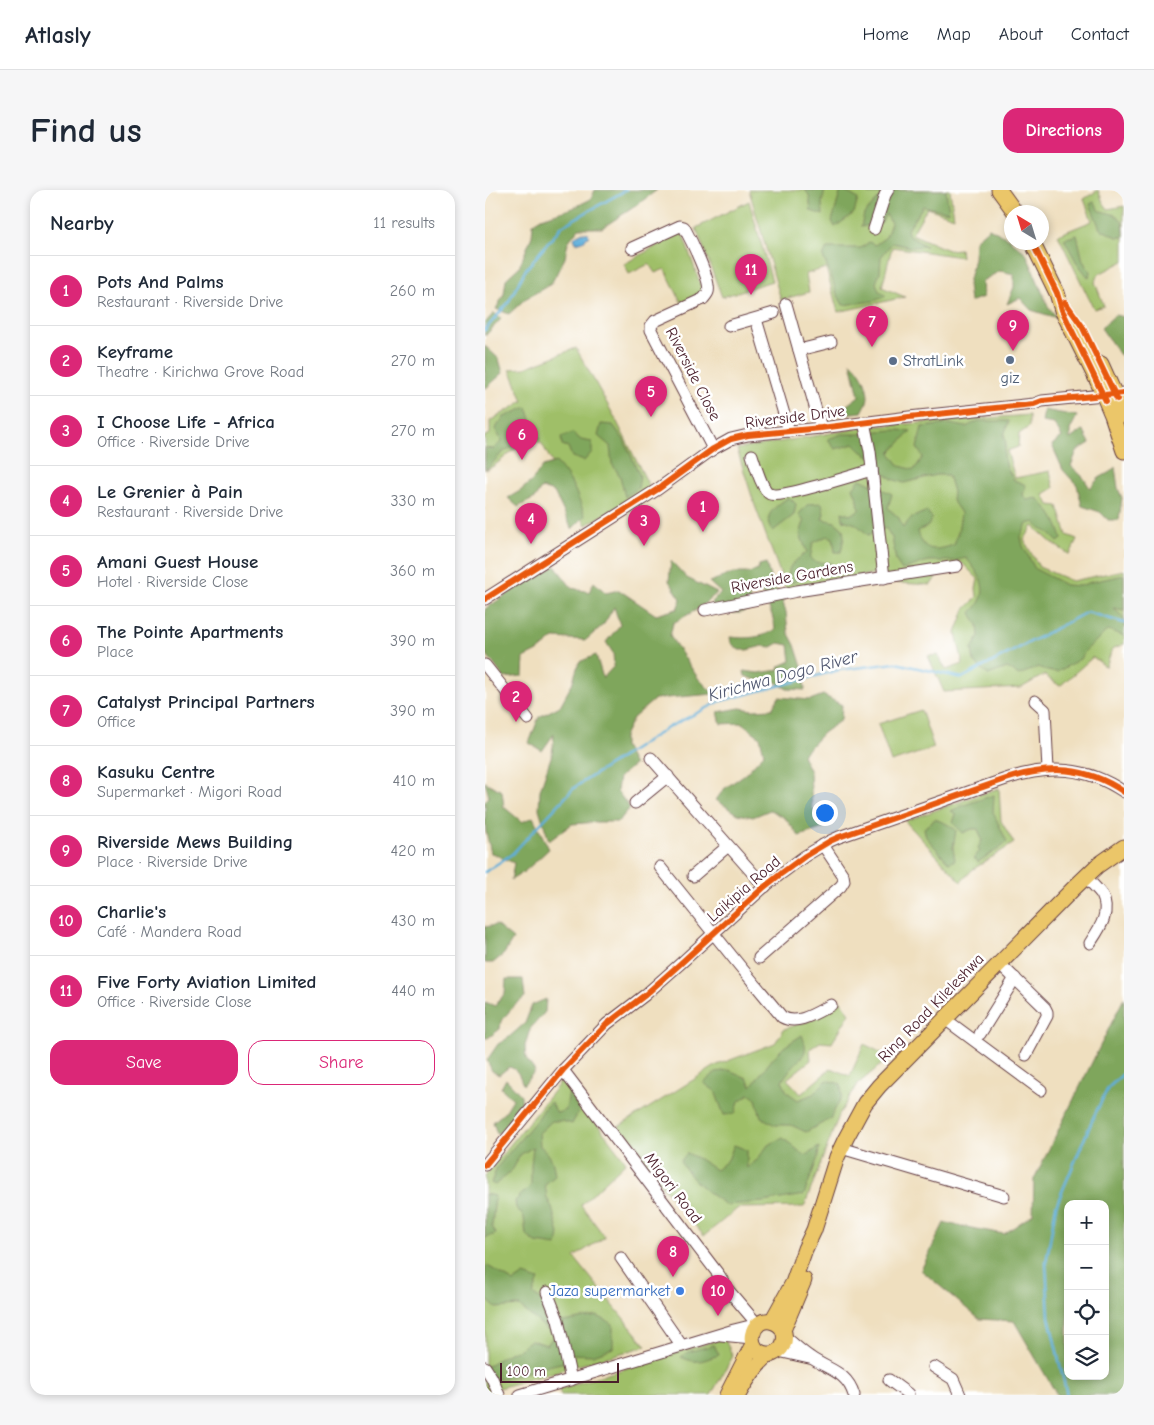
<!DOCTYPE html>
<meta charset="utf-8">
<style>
body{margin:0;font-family:"Comic Neue",sans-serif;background:#f6f6f7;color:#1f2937}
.controls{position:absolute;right:15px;bottom:15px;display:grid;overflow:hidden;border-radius:10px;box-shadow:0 2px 8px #0003}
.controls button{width:45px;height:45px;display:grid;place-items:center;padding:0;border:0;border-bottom:1px solid #e0e1e3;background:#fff;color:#1f2937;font:25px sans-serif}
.compass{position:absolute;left:519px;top:15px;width:45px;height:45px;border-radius:50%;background:#fff;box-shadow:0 2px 8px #0003;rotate:322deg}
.scale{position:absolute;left:15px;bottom:12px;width:119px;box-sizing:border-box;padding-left:5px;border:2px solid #4a1f2b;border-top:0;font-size:14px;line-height:18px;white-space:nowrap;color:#4a1f2b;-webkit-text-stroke:4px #fff;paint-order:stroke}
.you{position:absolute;left:339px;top:622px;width:18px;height:18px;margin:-12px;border:4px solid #fff;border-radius:50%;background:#1a73e8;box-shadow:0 0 0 8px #1a73e833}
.badge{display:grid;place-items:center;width:32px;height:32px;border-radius:50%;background:#db2777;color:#fff;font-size:16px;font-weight:700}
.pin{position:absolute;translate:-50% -41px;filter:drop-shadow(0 1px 2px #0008)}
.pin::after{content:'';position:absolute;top:26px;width:18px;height:15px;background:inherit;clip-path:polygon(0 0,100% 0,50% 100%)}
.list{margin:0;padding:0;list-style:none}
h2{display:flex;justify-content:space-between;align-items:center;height:65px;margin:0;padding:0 20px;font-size:21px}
h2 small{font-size:16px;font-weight:400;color:#747a83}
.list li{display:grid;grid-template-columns:32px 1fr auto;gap:15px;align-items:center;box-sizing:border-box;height:70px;padding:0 20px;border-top:1px solid #e0e1e3}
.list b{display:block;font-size:19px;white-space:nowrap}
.list p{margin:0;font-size:16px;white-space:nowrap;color:#747a83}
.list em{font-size:16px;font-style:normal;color:#747a83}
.actions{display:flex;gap:10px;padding:15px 20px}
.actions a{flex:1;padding:11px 0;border:1px solid #db2777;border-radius:15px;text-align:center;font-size:18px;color:#db2777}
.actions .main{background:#db2777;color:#fff}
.icon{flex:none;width:28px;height:28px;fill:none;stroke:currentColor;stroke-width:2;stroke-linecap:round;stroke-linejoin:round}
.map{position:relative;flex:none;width:639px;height:1205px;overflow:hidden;border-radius:15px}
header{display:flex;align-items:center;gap:30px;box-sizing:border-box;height:70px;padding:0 25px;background:#fff;border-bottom:1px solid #e0e1e3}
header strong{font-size:24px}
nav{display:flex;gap:28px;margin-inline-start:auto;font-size:18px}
.intro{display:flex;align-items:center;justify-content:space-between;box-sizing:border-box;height:120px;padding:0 30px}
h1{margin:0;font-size:35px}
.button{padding:12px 22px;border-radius:15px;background:#db2777;color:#fff;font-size:18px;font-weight:700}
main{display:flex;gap:30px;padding:0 30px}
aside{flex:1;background:#fff;border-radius:15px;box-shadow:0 2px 8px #0003}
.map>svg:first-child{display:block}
</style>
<header>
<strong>Atlasly</strong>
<nav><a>Home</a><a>Map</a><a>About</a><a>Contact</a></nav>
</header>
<div class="intro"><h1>Find us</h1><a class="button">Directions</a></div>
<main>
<aside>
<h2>Nearby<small>11 results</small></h2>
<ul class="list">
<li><span class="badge">1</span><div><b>Pots And Palms</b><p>Restaurant · Riverside Drive</p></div><em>260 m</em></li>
<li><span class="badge">2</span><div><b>Keyframe</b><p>Theatre · Kirichwa Grove Road</p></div><em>270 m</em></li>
<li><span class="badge">3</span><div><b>I Choose Life - Africa</b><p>Office · Riverside Drive</p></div><em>270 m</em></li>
<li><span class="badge">4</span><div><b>Le Grenier à Pain</b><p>Restaurant · Riverside Drive</p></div><em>330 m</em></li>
<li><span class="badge">5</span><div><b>Amani Guest House</b><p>Hotel · Riverside Close</p></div><em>360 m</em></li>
<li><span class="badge">6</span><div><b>The Pointe Apartments</b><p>Place</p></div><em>390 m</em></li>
<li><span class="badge">7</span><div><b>Catalyst Principal Partners</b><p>Office</p></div><em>390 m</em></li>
<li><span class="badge">8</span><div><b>Kasuku Centre</b><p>Supermarket · Migori Road</p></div><em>410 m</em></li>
<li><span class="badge">9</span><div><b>Riverside Mews Building</b><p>Place · Riverside Drive</p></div><em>420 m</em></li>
<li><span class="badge">10</span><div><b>Charlie's</b><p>Café · Mandera Road</p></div><em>430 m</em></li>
<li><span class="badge">11</span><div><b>Five Forty Aviation Limited</b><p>Office · Riverside Close</p></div><em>440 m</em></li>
</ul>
<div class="actions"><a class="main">Save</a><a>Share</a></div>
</aside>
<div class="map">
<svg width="639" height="1205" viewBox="0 0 639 1205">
<rect width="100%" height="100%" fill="#fff"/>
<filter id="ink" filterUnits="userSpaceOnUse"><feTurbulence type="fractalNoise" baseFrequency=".02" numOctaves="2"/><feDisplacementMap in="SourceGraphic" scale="10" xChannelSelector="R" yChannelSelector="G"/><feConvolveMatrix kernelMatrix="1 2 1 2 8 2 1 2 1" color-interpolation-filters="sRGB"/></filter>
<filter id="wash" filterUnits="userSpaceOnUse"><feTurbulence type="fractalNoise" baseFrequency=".0096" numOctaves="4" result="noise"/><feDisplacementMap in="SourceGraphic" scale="20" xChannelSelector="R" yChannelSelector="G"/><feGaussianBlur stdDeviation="1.12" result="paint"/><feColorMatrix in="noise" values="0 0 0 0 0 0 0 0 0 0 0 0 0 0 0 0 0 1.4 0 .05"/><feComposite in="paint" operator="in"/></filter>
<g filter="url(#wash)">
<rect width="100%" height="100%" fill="#efdfbf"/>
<g fill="#9fbf67" stroke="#746f49">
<polygon points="264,0 465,0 469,27 442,18 427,44 463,60 475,59 476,67 407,57 397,97 420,107 353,122 341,78 321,84 324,102 296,110"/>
<polygon points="613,0 618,12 623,19 639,16 639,71 614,84 610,92 619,116 609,119 573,45 607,31 599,9"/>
<polygon points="264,11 287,91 237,107 211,38"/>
<polygon points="197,42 218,102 197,114 180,79 170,83 164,74 144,84 139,74"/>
<path d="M91,158l38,68 36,72 -64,37 -45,-83c-4,0 -11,0 -16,1 -13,5 -29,25 -40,27v-34l5,-2v-13l33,-20 -13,-32 15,-1z"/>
<polygon points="544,225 544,237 534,244 533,257 522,261 530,288 565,281 569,298 559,304 564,315 573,316 582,345 592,349 585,365 567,353 548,336 539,350 554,377 587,391 639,380 639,454 627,459 621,477 608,467 575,496 559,485 536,498 459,502 443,466 453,465 461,480 478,474 471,443 480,419 492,407 491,399 493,389 476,372 453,384 446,395 413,393 392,383 301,399 269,313 252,259 382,237"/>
<polygon points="436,520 449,558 406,572 393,534"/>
<polygon points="514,598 516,631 529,653 487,680 476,692 420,631"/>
<polygon points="355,810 365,823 347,853 335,852 325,859 326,870 302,889 316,904 346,878 365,886 379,854 405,867 373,894 355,923 319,1017 253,1018 219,1046 157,972 133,937 232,875 290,853 299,839 329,829"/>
<polygon points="78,889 141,972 96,1015 120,1047 89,1067 161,1156 0,1202 0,986"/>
<polygon points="239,1148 248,1166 226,1205 76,1205 74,1199"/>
</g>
<g fill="#7fa65c" stroke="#646244" fill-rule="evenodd">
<polygon points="110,0 172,0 149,17 117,38 94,38 83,52 80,68 66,94 40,109 24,124 11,119 19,104 21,89 34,77 47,46 48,33 56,28 88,18 106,9"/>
<polygon points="320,0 340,0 337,13 338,25 326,21 324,5"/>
<polygon points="356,0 365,4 373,9 369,23 350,37 347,31"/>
<polygon points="380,0 461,0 464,22 438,16 422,40 424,46 441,56 425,57 407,53 396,67 395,82 391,93 394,101 401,106 389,111 358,115 351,102 347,88 338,67 342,58 376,58 384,52 390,55 401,47 406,33 401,24 396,33 376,37 379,24 395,7 396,4 383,4"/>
<path d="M609,12l6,9c19,4 24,5 24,26h-7l-17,-8 -10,-25z"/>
<polygon points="504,38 526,50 526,52 529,53 541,63 563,116 572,128 546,120 535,108 522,114 529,97 529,84 515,81 497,91 498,107 485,112 483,94 489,68 490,50"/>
<polygon points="592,45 598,71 605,81 604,88 592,73 579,49"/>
<polygon points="9,123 16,129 0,146 0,133"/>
<polygon points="630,125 639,127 639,164 635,165 616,138"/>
<polygon points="0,156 14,169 18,183 0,199"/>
<path d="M366,172c9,7 17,22 17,35 0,5 -4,11 -6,15l-21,2 6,-9 12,-9z"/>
<polygon points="42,217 47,232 55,249 37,251 17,263 2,279 0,278 0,258 9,259 17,251 10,239 19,227"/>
<polygon points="559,220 592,226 585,240 585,249 598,240 605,253 592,261 586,276 598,287 605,298 614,288 625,282 630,277 633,298 637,308 634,330 623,330 615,322 597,316 592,295 578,280 567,255 577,247 569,234 557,232"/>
<path d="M493,231h31l-5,14 2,8 -2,12 3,13 7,12 12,5 -3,10 4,5 10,-2c14,13 20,23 25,41l-4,3 -10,-10 -9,-4 -4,-6 -8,2 -6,13 2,9 12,23 31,16 14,1 11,-4 33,-7v35l-11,-2 11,10v18l-16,-6 -22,20 -6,9 -23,13 -10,-1 -8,-4 -20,8 -12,-7 -19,7 -14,-13 -2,-13 7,-13 -1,-11 -7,-12c2,-3 6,-6 8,-10 10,-17 -2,-32 -13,-45l-12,3h-26l-26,9 -6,-9 -4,-23 -6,-10 -18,7 -12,-11 -13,-4 -1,-8 8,3 9,-5 -1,-10 -5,-12 7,-9 32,15 -4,14 11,10 4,10 8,-10 16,-7 5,7 -4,8 -10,5c5,22 17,20 36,14l4,-13 3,-19 -9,-13 1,-8 -5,-17h-12l-32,8 -12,-4 -13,-11 -3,-8 -15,-9 -7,-7 -19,5 -7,-10 14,-5h18l19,-3 17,-1 15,1 -21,22 10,13 14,4 9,-13 -6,-9 5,-21 28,-3 16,3z"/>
<polygon points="116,234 128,235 139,250 155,286 153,298 140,307 135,286 127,274 125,256 113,246"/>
<polygon points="88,243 96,250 107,252 107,262 99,271 87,267 83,257 77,255 76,247"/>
<path d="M71,272c16,17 21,32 29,54l-13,13 -18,-37 -13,-4 -6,10 -17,9 -10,-9 12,-7 12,-10 11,-15z"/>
<path d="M304,307l7,7 -2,11 -21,16c-13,-15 4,-26 16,-34z"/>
<path d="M337,313l2,11 -2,5 13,3 8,7 1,8 -3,15h-6l-2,-14 -6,-2 -14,7 -3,16 6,3 15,1 -2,10c-13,4 -25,5 -38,10 -7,-18 3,-20 16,-31l-7,-18 4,-12 -5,-8 9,-10z"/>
<polygon points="186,371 202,388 232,403 213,419 188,433 185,446 213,488 229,504 170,509 148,528 139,546 139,556 149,575 134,587 132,601 145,618 133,632 113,632 87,634 64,651 54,619 55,600 67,564 69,544 57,561 44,553 54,527 75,516 87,494 94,472 111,465 118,488 129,476 128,463 121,452 135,435 129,417 119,434 101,450 69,448 53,461 39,468 38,486 19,488 0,462 0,419 45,389 70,376 87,398 104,402 109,392 121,403 134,400 171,425 192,419 196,409 184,391"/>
<path d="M281,373l7,24 12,11 -2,5 3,9 2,20 7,13 8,25 2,20 -18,-1 -13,-8 -18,-1 -11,-4 -1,-5 14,2 21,-3 1,-4 11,-5 -2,-16 -10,-2 -7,4 -9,-1 -16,4h-8l-8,-7 -1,-6c17,2 30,1 45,-7 -1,-14 -7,-25 -13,-37l-10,-3 -3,4 2,15 -11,4h-30l2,-11 9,-9 -12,-11 25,-9h15l9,-3 1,-5z"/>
<polygon points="338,505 357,515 356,530 338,543 317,565 325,582 327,617 339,638 314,646 300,628 285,620 268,627 253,624 231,610 239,599 260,584 279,564 275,547 257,533 236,534 233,522 255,518 268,520 287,519 294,507 325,510"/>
<polygon points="0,592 17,601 19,617 37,632 48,627 64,659 39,682 26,690 29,673 6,663 1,642 0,611 4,607"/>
<polygon points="509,605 508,622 522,652 510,661 493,672 489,668 495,661 493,658 497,650 493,639 487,639 478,643 468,633 471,624 466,621 479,615"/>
<polygon points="450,629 462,634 471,640 468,658 470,670 464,673 441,647 439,638"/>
<polygon points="11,735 28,749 19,764 8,773 0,773 0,737"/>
<polygon points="21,789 38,789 40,807 29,816 16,831 15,839 3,848 0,848 0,812 10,816 20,803"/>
<path d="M639,808v397h-67l-43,-74 -35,-2 -58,-49 23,-47 60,11 29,-20 1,-35zM583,1014h37v172h-37z"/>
<path d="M61,809l-1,13 -15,17 -5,17 1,13 9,12 -12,14c-3,-8 -5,-16 -14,-18l-10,8 -7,-4 -5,-11 11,-16 10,-6 17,-15 7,-18z"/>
<path d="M317,845c6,16 4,18 -7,29 -5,5 -9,11 -13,17l5,11 11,8 15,-6 14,-14 14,4 1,12 -12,23 -24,13 -15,-7h-16l-14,-8 -5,-18 -7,-5 -10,7 -4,13 -11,1 -9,-24 -11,-8 12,-11 13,-2 18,8 4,8 23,-29 10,-10z"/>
<polygon points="21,889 36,905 37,920 22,937 12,944 8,932 20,922 28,909 16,898"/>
<path d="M84,901l10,20 -7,13 -10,-3h-10l-13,12 1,13c12,10 13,15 15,30l-10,8 2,14 5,10 7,26 -2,12 -21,-3 -10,-8 -2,-18 -8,-9 -1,-7 16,-16v-20l2,-18 -13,8 -7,14 -18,16 -4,-2 6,-16 42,-50 7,-11 5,-4 6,11 9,-3z"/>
<polygon points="298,948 320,966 334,957 333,967 319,1005 278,1012 241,1015 224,1003 210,991 195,972 202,963 214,969 231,980 243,970 249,955 262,960 262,978 272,970 283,955"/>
<polygon points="0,1004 10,1006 7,1036 11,1044 0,1048"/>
<path d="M3,1076l26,16 10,-7 15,5 -6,14 7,6 10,14 13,8 34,-6 16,8v24l-20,7 -25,-1 -2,8c-28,5 -53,17 -81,19v-14l24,-14 8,-2 14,-11 16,5 7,-10 -35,-29 -23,2 -11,-10v-31z"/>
<path d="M229,1155l5,10c-16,5 -21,10 -38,2l7,-5z"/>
</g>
<polygon fill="#5fafda" stroke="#546782" points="98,42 103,43 104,46 98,51 91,53 89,48 92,45"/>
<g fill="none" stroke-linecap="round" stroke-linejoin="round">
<g stroke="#5fafda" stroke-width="2.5">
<polyline points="0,140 23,113 41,79 77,36 141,0"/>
<polyline points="0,682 27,664 90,597 184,537 236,511 354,480 411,473 477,488 602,422 639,433"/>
<polyline points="582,1205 564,1127 561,1073 571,1016 609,926 623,898 639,883"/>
</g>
</g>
</g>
<g filter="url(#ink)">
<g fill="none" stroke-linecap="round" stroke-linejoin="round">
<defs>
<g id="minor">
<polyline points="389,39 400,5 403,0"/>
<path d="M147,58l48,-22 4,1c6,11 28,55 24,65 0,1 -4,6 -5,7l-48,22 -4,5v4l62,119"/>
<polyline points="301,114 336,238"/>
<polyline points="271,129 304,241"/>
<polyline points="244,136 289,123"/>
<polyline points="314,160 346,152"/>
<polyline points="379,232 385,261 399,388"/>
<path d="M267,265c3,9 10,35 18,39 10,5 87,-20 102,-24"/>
<polyline points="0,409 173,299 228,259 246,249 263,245 336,238 424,227 549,214 557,211 639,203"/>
<polyline points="220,420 312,401 472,376"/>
<polyline points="0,475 43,529"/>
<polyline points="550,511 560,520 563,580"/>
<polyline points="166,568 280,697"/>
<polyline points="150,613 183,586"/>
<path d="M175,677l79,98 43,52c16,9 35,-5 49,-12"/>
<polyline points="208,686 243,656"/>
<path d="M601,687c5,6 12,12 16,18 9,18 -2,33 -12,48"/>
<polyline points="274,768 356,696 359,691 358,685 338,655"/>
<polyline points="514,773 560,818 562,822 562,826 541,865"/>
<polyline points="460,829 556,900"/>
<polyline points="495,844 530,788"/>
<polyline points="78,880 234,1085 244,1101 273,1135"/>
<polyline points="356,958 519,1006"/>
<path d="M0,975l78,-95 44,-46 38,-29 35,-31 83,-76 19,-15 23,-17 25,-15 9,-4 167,-58c43,-14 80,-13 118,13"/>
<polyline points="136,1068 197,1156"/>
<polyline points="62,1102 73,1130 86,1190"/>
<polyline points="236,1145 267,1148"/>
<path d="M300,1147c8,6 16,14 25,20 18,13 37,14 44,38"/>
<polyline points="293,1161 324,1168"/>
<polyline points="0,1177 7,1188 14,1205"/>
<polyline points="449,1177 468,1189 475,1205"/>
<polyline points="404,1190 423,1204"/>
<polyline points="35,1205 249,1140 265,1136 270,1137"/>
</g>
<g id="major">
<polyline points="514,0 530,22"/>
<polyline points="547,52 572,103 577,120 613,192 627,225 639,261"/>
<polyline points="616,174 639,225"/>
<polyline points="287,1131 308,1093 320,1059 329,1040 352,967 361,948 380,913 394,896 589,698 612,676 639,657"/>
<polyline points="298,1140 319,1090"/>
<polyline points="242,1205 268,1154"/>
<path d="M253,1205c7,-13 16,-27 27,-37 5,-4 12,-5 16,-10 4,-5 4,-10 3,-15 -1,-5 -5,-9 -10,-11 -24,-9 -33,34 -2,32"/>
</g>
</defs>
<use href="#minor" stroke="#633c41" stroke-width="13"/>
<use href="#major" stroke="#633c41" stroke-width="17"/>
<use href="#minor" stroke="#fff" stroke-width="11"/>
<use href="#major" stroke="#ebc669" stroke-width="15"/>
<defs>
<g id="cycleway">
<polyline points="547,52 572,103 577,120 621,211"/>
<polyline points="580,112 597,136 632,209"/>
<polyline points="0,409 173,299 228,259 246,249 263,245 336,238 424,227 549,214 557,211 639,203"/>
<path d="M0,975l78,-95 44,-46 38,-29 35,-31 83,-76 19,-15 23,-17 25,-15 9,-4 167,-58c43,-14 80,-13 118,13"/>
</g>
</defs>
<use href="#cycleway" stroke="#fff" stroke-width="9"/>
<use href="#cycleway" stroke="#e8590c" stroke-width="6"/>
</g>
</g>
<g fill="#5c6f8a" stroke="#fff" stroke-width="2">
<circle cx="525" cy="170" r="5"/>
<circle cx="408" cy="171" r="5"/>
</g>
<circle fill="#3f7fe0" stroke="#fff" stroke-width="2" cx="195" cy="1101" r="5"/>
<g text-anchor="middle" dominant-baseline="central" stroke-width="5" stroke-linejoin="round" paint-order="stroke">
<g font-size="16" fill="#4e5e75" stroke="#fff" text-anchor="start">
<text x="418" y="171">StratLink</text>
<text x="525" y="188" text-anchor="middle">giz</text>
</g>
<g font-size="16" fill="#4a1f2b" stroke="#fff">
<text transform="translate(208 184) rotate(63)">Riverside Close</text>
<text transform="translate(310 227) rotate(-7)">Riverside Drive</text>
<text transform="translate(307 387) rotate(-10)">Riverside Gardens</text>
<text transform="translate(259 699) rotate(-41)">Laikipia Road</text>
<text transform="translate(446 818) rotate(-46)">Ring Road Kileleshwa</text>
<text transform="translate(188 998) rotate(53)">Migori Road</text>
</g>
<g font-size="16" fill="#366cbe" stroke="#fff" text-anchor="end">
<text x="185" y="1101">Jaza supermarket</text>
</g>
<g font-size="18" font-style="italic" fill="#525971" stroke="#fff">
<text transform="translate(298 486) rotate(-15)">Kirichwa Dogo River</text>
</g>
</g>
</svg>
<div class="controls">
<button>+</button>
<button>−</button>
<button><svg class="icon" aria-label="locate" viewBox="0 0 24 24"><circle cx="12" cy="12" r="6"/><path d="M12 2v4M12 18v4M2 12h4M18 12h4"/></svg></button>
<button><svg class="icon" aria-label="layers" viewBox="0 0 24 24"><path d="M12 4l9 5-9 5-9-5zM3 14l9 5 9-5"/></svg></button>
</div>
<svg class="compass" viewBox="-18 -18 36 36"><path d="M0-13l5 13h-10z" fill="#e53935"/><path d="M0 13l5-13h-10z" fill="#747a83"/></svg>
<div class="scale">100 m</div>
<div class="you"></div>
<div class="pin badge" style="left:218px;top:342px">1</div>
<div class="pin badge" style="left:31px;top:532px">2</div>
<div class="pin badge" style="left:159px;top:356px">3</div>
<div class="pin badge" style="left:46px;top:354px">4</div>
<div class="pin badge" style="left:166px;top:227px">5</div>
<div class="pin badge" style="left:37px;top:270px">6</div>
<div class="pin badge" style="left:387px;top:157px">7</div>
<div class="pin badge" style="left:188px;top:1087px">8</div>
<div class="pin badge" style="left:528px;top:161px">9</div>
<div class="pin badge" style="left:233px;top:1126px">10</div>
<div class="pin badge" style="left:266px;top:105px">11</div>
</div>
</main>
